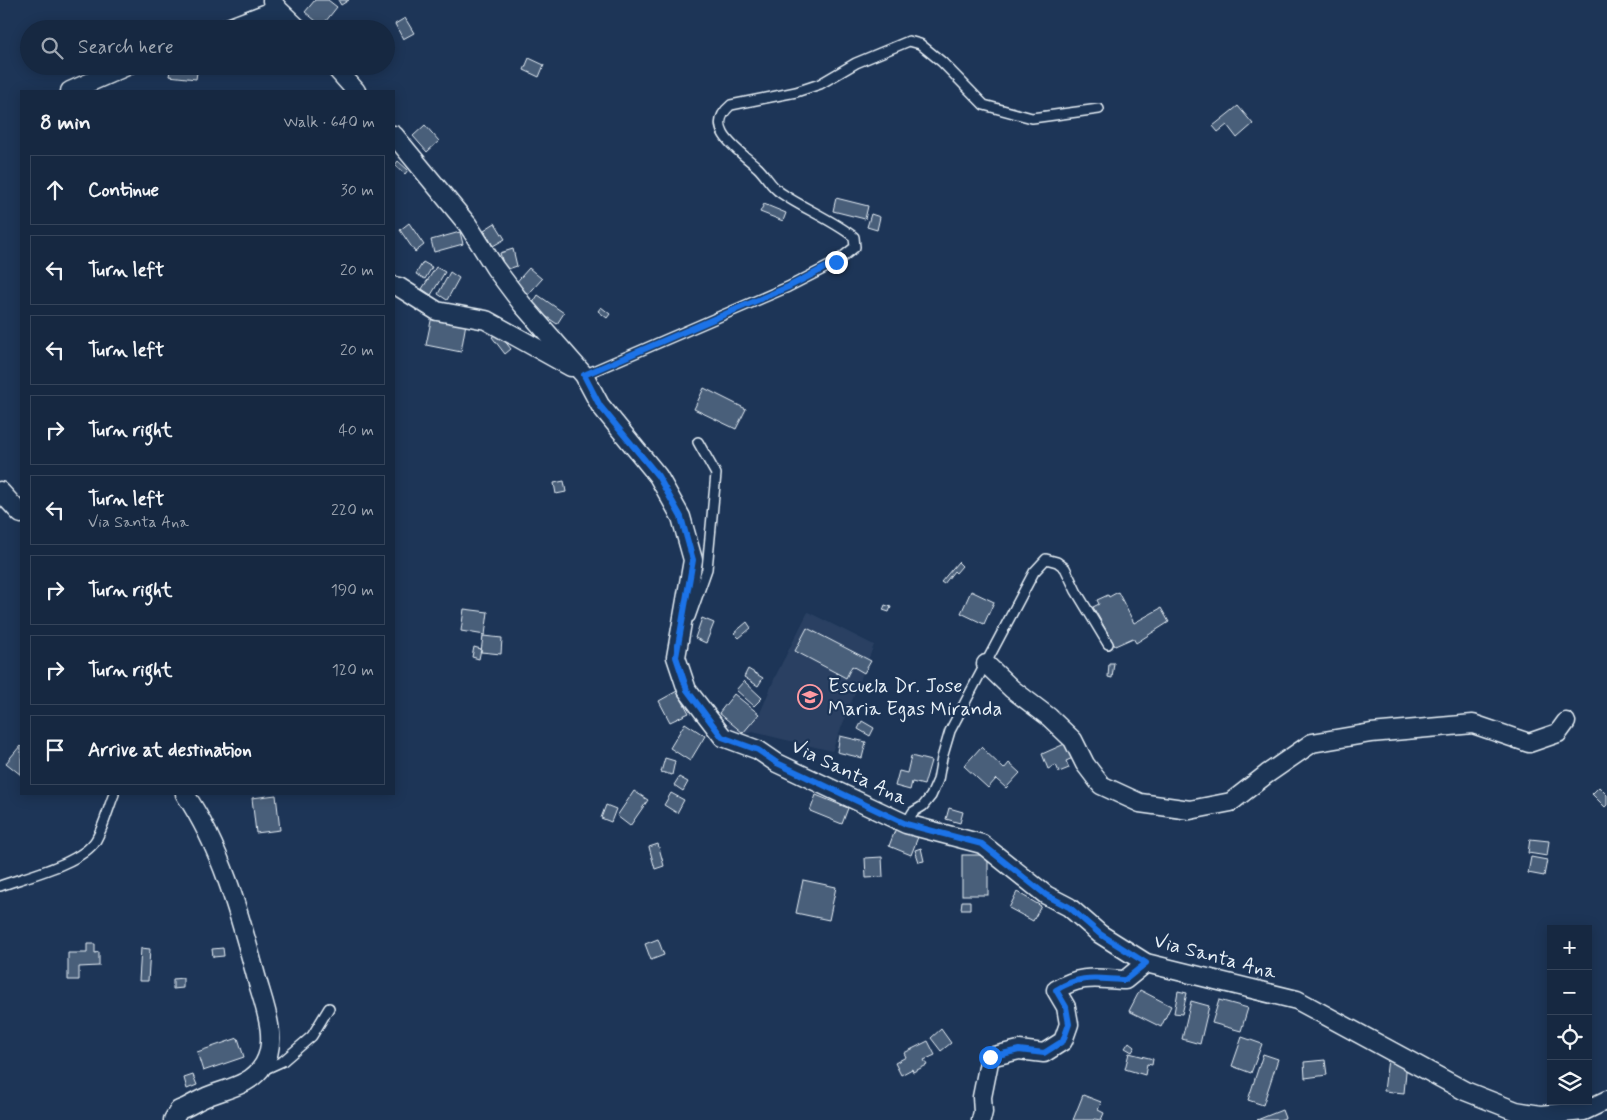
<!DOCTYPE html>
<meta charset="utf-8">
<style>
body{margin:0;font-family:Mynerve,sans-serif;background:#1f3048;color:#f1f3f6}
.controls{position:absolute;right:15px;bottom:15px;display:grid;overflow:hidden;border-radius:0px;box-shadow:0 2px 12px #0003}
.controls button{width:45px;height:45px;display:grid;place-items:center;padding:0;border:0;border-bottom:1px solid #35445a;background:#162841;color:#f1f3f6;font:25px sans-serif}
.stop{position:absolute;width:15px;height:15px;margin:-11px;border:4px solid #1a73e8;border-radius:50%;background:#fff}
.stop.end{background:#1a73e8;border-color:#fff;box-shadow:0 1px 5px #0008}
.list{margin:0;padding:0;list-style:none}
h2{display:flex;justify-content:space-between;align-items:center;height:65px;margin:0;padding:0 20px;font-size:21px}
h2 small{font-size:16px;font-weight:400;color:#9ea6b1}
.list li{display:grid;grid-template-columns:32px 1fr auto;gap:15px;align-items:center;box-sizing:border-box;height:70px;margin:0 10px 10px;padding:0 10px;border:1px solid #35445a;border-radius:0px}
.list b{display:block;font-size:19px;white-space:nowrap}
.list p{margin:0;font-size:16px;white-space:nowrap;color:#9ea6b1}
.list em{font-size:16px;font-style:normal;color:#9ea6b1}
.icon{flex:none;width:28px;height:28px;fill:none;stroke:currentColor;stroke-width:2;stroke-linecap:round;stroke-linejoin:round}
.map{position:relative;flex:none;width:1607px;height:1120px;overflow:hidden}
.search{position:absolute;background:#162841;box-shadow:0 2px 12px #0003;left:20px;top:20px;width:375px;height:55px;display:flex;align-items:center;gap:12px;box-sizing:border-box;padding:0 18px;border-radius:28px;color:#9ea6b1;font-size:19px}
.panel{position:absolute;background:#162841;box-shadow:0 2px 12px #0003;left:20px;top:90px;width:375px;height:705px;border-radius:0px}
.map>svg:first-child{display:block}
</style>
<div class="map">
<svg width="1607" height="1120" viewBox="0 0 1607 1120">
<rect width="100%" height="100%" fill="#1d3557"/>
<filter id="ink" filterUnits="userSpaceOnUse"><feTurbulence type="fractalNoise" baseFrequency=".02" numOctaves="2"/><feDisplacementMap in="SourceGraphic" scale="10" xChannelSelector="R" yChannelSelector="G"/><feConvolveMatrix kernelMatrix="1 2 1 2 8 2 1 2 1" color-interpolation-filters="sRGB"/></filter>
<g filter="url(#ink)">
<polygon fill="#2a4162" points="808,612 874,645 832,751 753,732 734,736 723,725 758,718 776,675"/>
<g fill="#495e7a" stroke="#e8f1f8">
<polygon points="315,0 328,0 337,7 322,26 305,12"/>
<polygon points="338,0 349,0 341,5"/>
<polygon points="405,18 414,33 403,39 395,24"/>
<polygon points="529,58 544,65 539,77 524,70"/>
<polygon points="171,66 198,66 196,79 169,76"/>
<polygon points="1238,106 1253,124 1237,138 1227,125 1218,132 1213,126"/>
<polygon points="425,125 439,141 427,152 413,136"/>
<polygon points="398,161 408,170 405,174 395,165"/>
<polygon points="836,198 868,206 865,219 833,211"/>
<polygon points="764,204 786,213 783,221 760,212"/>
<polygon points="871,214 880,217 877,230 867,227"/>
<polygon points="409,223 424,245 415,252 400,230"/>
<polygon points="495,223 505,239 493,246 484,230"/>
<polygon points="460,232 463,244 434,252 431,240"/>
<polygon points="513,249 517,266 505,270 500,253"/>
<polygon points="423,262 432,267 425,279 416,274"/>
<polygon points="436,267 445,272 431,295 422,289"/>
<polygon points="529,268 542,279 525,298 512,287"/>
<polygon points="450,272 459,278 447,300 438,294"/>
<polygon points="538,295 564,313 557,324 531,306"/>
<polygon points="601,307 610,314 607,318 598,311"/>
<polygon points="432,316 466,323 461,352 426,345"/>
<polygon points="498,332 511,349 505,354 492,337"/>
<polygon points="704,388 746,409 736,429 694,409"/>
<polygon points="564,481 566,492 556,494 554,483"/>
<polygon points="958,562 962,566 956,573 954,571 944,584 941,582"/>
<polygon points="971,591 994,602 984,624 961,613"/>
<polygon points="1118,592 1134,623 1161,608 1169,622 1136,643 1133,638 1115,646 1093,607 1099,604 1097,600 1108,595 1109,597"/>
<polygon points="885,605 891,607 889,612 883,610"/>
<polygon points="464,609 488,612 485,635 461,631"/>
<polygon points="702,618 714,623 706,643 695,638"/>
<polygon points="747,622 751,628 739,638 734,633"/>
<polygon points="807,628 871,661 864,673 852,666 846,678 795,651"/>
<polygon points="483,636 502,638 501,654 481,652"/>
<polygon points="474,647 481,649 479,659 472,657"/>
<polygon points="1109,663 1114,663 1112,678 1108,677"/>
<polygon points="748,669 763,678 758,686 744,677"/>
<polygon points="744,681 762,698 754,706 736,690"/>
<polygon points="677,691 689,713 670,722 659,701"/>
<polygon points="734,694 759,714 743,733 719,713"/>
<polygon points="862,721 874,728 870,736 858,729"/>
<polygon points="685,723 705,736 690,761 670,748"/>
<polygon points="840,736 866,742 862,758 837,752"/>
<polygon points="1069,742 1075,757 1066,761 1069,768 1059,772 1056,765 1048,769 1042,754"/>
<polygon points="20,746 21,747 21,775 6,763"/>
<polygon points="981,747 1004,769 1009,763 1020,773 1006,788 996,779 988,788 964,766"/>
<polygon points="911,756 931,761 924,785 912,782 910,790 895,786 899,771 907,773"/>
<polygon points="665,758 675,761 672,775 661,772"/>
<polygon points="679,777 688,782 683,791 674,785"/>
<polygon points="1599,787 1607,795 1607,805 1605,807 1592,794"/>
<polygon points="634,791 648,800 630,826 617,816"/>
<polygon points="671,793 684,800 677,813 664,805"/>
<polygon points="276,795 280,830 256,833 252,798"/>
<polygon points="816,795 848,808 842,824 810,811"/>
<polygon points="606,805 616,809 611,822 601,818"/>
<polygon points="949,808 963,812 960,823 946,819"/>
<polygon points="896,828 918,837 911,855 889,846"/>
<polygon points="1530,839 1549,841 1547,856 1528,853"/>
<polygon points="658,844 664,866 655,869 649,847"/>
<polygon points="921,848 924,861 919,862 915,850"/>
<rect x="962" y="855" width="26" height="40"/>
<polygon points="882,857 883,877 866,878 865,858"/>
<polygon points="1531,857 1547,860 1544,876 1528,873"/>
<polygon points="803,880 836,887 829,920 796,913"/>
<polygon points="1017,892 1041,906 1033,921 1009,908"/>
<polygon points="962,901 970,901 970,909 961,909"/>
<polygon points="658,939 664,955 651,960 645,944"/>
<polygon points="87,944 95,944 95,953 99,952 99,966 79,967 79,980 68,980 68,953 87,953"/>
<polygon points="141,948 150,949 148,981 139,981"/>
<polygon points="223,948 224,956 213,957 212,949"/>
<polygon points="183,978 183,988 173,989 173,979"/>
<polygon points="1140,990 1171,1006 1161,1027 1129,1011"/>
<polygon points="1178,991 1187,993 1182,1014 1174,1013"/>
<polygon points="1219,1000 1248,1008 1241,1031 1212,1023"/>
<polygon points="1191,1001 1209,1006 1200,1044 1182,1039"/>
<polygon points="941,1029 951,1043 941,1051 931,1038"/>
<polygon points="1242,1037 1262,1044 1251,1073 1232,1066"/>
<polygon points="238,1038 244,1057 203,1071 197,1052"/>
<polygon points="928,1041 935,1055 924,1060 927,1065 913,1072 912,1069 901,1075 895,1063 906,1057 904,1053"/>
<polygon points="1129,1042 1135,1047 1132,1052 1125,1048"/>
<polygon points="1129,1053 1153,1059 1152,1065 1147,1064 1145,1075 1125,1069"/>
<polygon points="1263,1054 1278,1059 1263,1105 1248,1100"/>
<polygon points="1388,1059 1407,1061 1404,1093 1384,1091"/>
<polygon points="1325,1060 1327,1075 1305,1078 1304,1062"/>
<polygon points="193,1075 197,1085 187,1089 184,1078"/>
<polygon points="1083,1095 1101,1102 1098,1110 1104,1113 1101,1120 1094,1119 1093,1120 1073,1120"/>
<polygon points="1282,1110 1285,1118 1279,1120 1257,1120"/>
</g>
<g fill="none" stroke-linecap="round" stroke-linejoin="round">
<defs>
<g id="lane">
<path d="M584,375l204,-88 47,-24 20,-16 -1,-10c-23,-18 -50,-28 -73,-44 -10,-6 -15,-18 -24,-26 -17,-16 -55,-38 -26,-62l65,-13 24,-8 36,-21 53,-22 11,3 22,18 42,43 48,13 67,-9"/>
<polyline points="690,617 707,569 716,474 698,442"/>
<polyline points="906,824 913,812 923,806 931,796 938,780 942,758 950,731 1034,572 1046,559 1057,562 1065,568 1076,591 1108,644"/>
<path d="M0,886c27,-10 81,-22 96,-46 8,-14 12,-31 18,-46"/>
<polyline points="263,1070 283,1061 312,1036 329,1008"/>
</g>
<g id="street">
<polyline points="272,1 278,9 299,29"/>
<polyline points="225,29 278,9"/>
<polyline points="334,66 356,91"/>
<polyline points="70,91 127,66"/>
<polyline points="394,135 468,225 495,268 522,304 584,375 600,405 658,476 681,517 693,560 676,657 687,690 723,737 758,750 777,763 906,824 982,844 1046,895 1069,907 1100,934 1146,963 1297,1000 1465,1091 1516,1111 1541,1115 1584,1111 1607,1100"/>
<polyline points="394,286 399,287 437,311 486,320 571,367"/>
<polyline points="0,491 21,514"/>
<polyline points="986,664 1012,689 1049,717 1073,740 1085,764 1101,785 1140,803 1190,810 1231,802 1267,774 1312,743 1371,733 1473,724 1529,743 1558,733 1566,722"/>
<path d="M173,1120l6,-10c10,-3 17,-9 27,-13 21,-9 45,-11 58,-33 15,-26 -1,-61 -8,-88 -17,-63 -34,-127 -71,-182"/>
<path d="M981,1120l2,-8 -1,-15 8,-40 29,-7 25,3 19,-12 6,-17 -3,-17 -10,-17c26,-16 41,-11 69,-10l21,-17"/>
</g>
</defs>
<use href="#lane" stroke="#e8f1f8" stroke-width="12"/>
<use href="#street" stroke="#e8f1f8" stroke-width="21"/>
<use href="#lane" stroke="#1d3557" stroke-width="9"/>
<use href="#street" stroke="#1d3557" stroke-width="18"/>
</g>
</g>
<g fill="none" stroke-linecap="round" stroke-linejoin="round" filter="url(#ink)">
<path stroke="#1a73e8" stroke-width="6" d="M836,262l-48,25 -204,88 16,31 58,70 23,41 12,43 -17,97 11,33 35,47 36,13 19,13 129,61 76,20 64,51 23,12 31,27 46,29 -21,17c-28,-1 -44,-6 -69,10l10,17 3,17 -6,17 -19,12 -25,-3 -29,7"/>
</g>
<defs>
<symbol id="school-ring" viewBox="-11 -11 22 22"><circle r="9.5" fill="#1d3557" stroke="#ff9aa2" stroke-width="1.5"/><path d="M0-5L7-2L0 1L-7-2ZM-4 1L0 2.5L4 1V4Q0 6-4 4Z" fill="#ff9aa2"/></symbol>
</defs>
<g fill-rule="evenodd">
<use href="#school-ring" x="796" y="683" width="28" height="28"/>
</g>
<g text-anchor="middle" dominant-baseline="central" stroke-width="4.5" stroke-linejoin="round" paint-order="stroke">
<g font-size="20" fill="#e8f1f8" stroke="#1d3557" text-anchor="start">
<text x="828" y="686">Escuela Dr. Jose<tspan x="828" dy="23">Maria Egas Miranda</tspan></text>
</g>
<g font-size="20" fill="#e8f1f8" stroke="#1d3557">
<text transform="translate(849 773) rotate(26)">Via Santa Ana</text>
<text transform="translate(1215 957) rotate(15)">Via Santa Ana</text>
</g>
</g>
</svg>
<div class="controls">
<button>+</button>
<button>−</button>
<button><svg class="icon" aria-label="locate" viewBox="0 0 24 24"><circle cx="12" cy="12" r="6"/><path d="M12 2v4M12 18v4M2 12h4M18 12h4"/></svg></button>
<button><svg class="icon" aria-label="layers" viewBox="0 0 24 24"><path d="M12 4l9 5-9 5-9-5zM3 14l9 5 9-5"/></svg></button>
</div>
<div class="stop" style="left:990px;top:1057px"></div>
<div class="stop end" style="left:836px;top:262px"></div>
<div class="search"><svg class="icon" aria-label="search" viewBox="0 0 24 24"><circle cx="10" cy="10" r="6"/><path d="M15 15l6 6"/></svg>Search here</div>
<section class="panel">
<h2>8 min<small>Walk · 640 m</small></h2>
<ul class="list">
<li><svg class="icon" aria-label="ahead" viewBox="0 0 24 24"><path d="M12 20V5M6 11l6-6 6 6"/></svg><div><b>Continue</b></div><em>30 m</em></li>
<li><svg class="icon" aria-label="left" viewBox="0 0 24 24"><path d="M17 20v-9H6M10 6l-5 5 5 5"/></svg><div><b>Turn left</b></div><em>20 m</em></li>
<li><svg class="icon" aria-label="left" viewBox="0 0 24 24"><path d="M17 20v-9H6M10 6l-5 5 5 5"/></svg><div><b>Turn left</b></div><em>20 m</em></li>
<li><svg class="icon" aria-label="right" viewBox="0 0 24 24"><path d="M7 20v-9h11M14 6l5 5-5 5"/></svg><div><b>Turn right</b></div><em>40 m</em></li>
<li><svg class="icon" aria-label="left" viewBox="0 0 24 24"><path d="M17 20v-9H6M10 6l-5 5 5 5"/></svg><div><b>Turn left</b><p>Via Santa Ana</p></div><em>220 m</em></li>
<li><svg class="icon" aria-label="right" viewBox="0 0 24 24"><path d="M7 20v-9h11M14 6l5 5-5 5"/></svg><div><b>Turn right</b></div><em>190 m</em></li>
<li><svg class="icon" aria-label="right" viewBox="0 0 24 24"><path d="M7 20v-9h11M14 6l5 5-5 5"/></svg><div><b>Turn right</b></div><em>120 m</em></li>
<li><svg class="icon" aria-label="arrive" viewBox="0 0 24 24"><path d="M6 21V4h12l-3 4 3 4H6"/></svg><div><b>Arrive at destination</b></div></li>
</ul>
</section>
</div>
